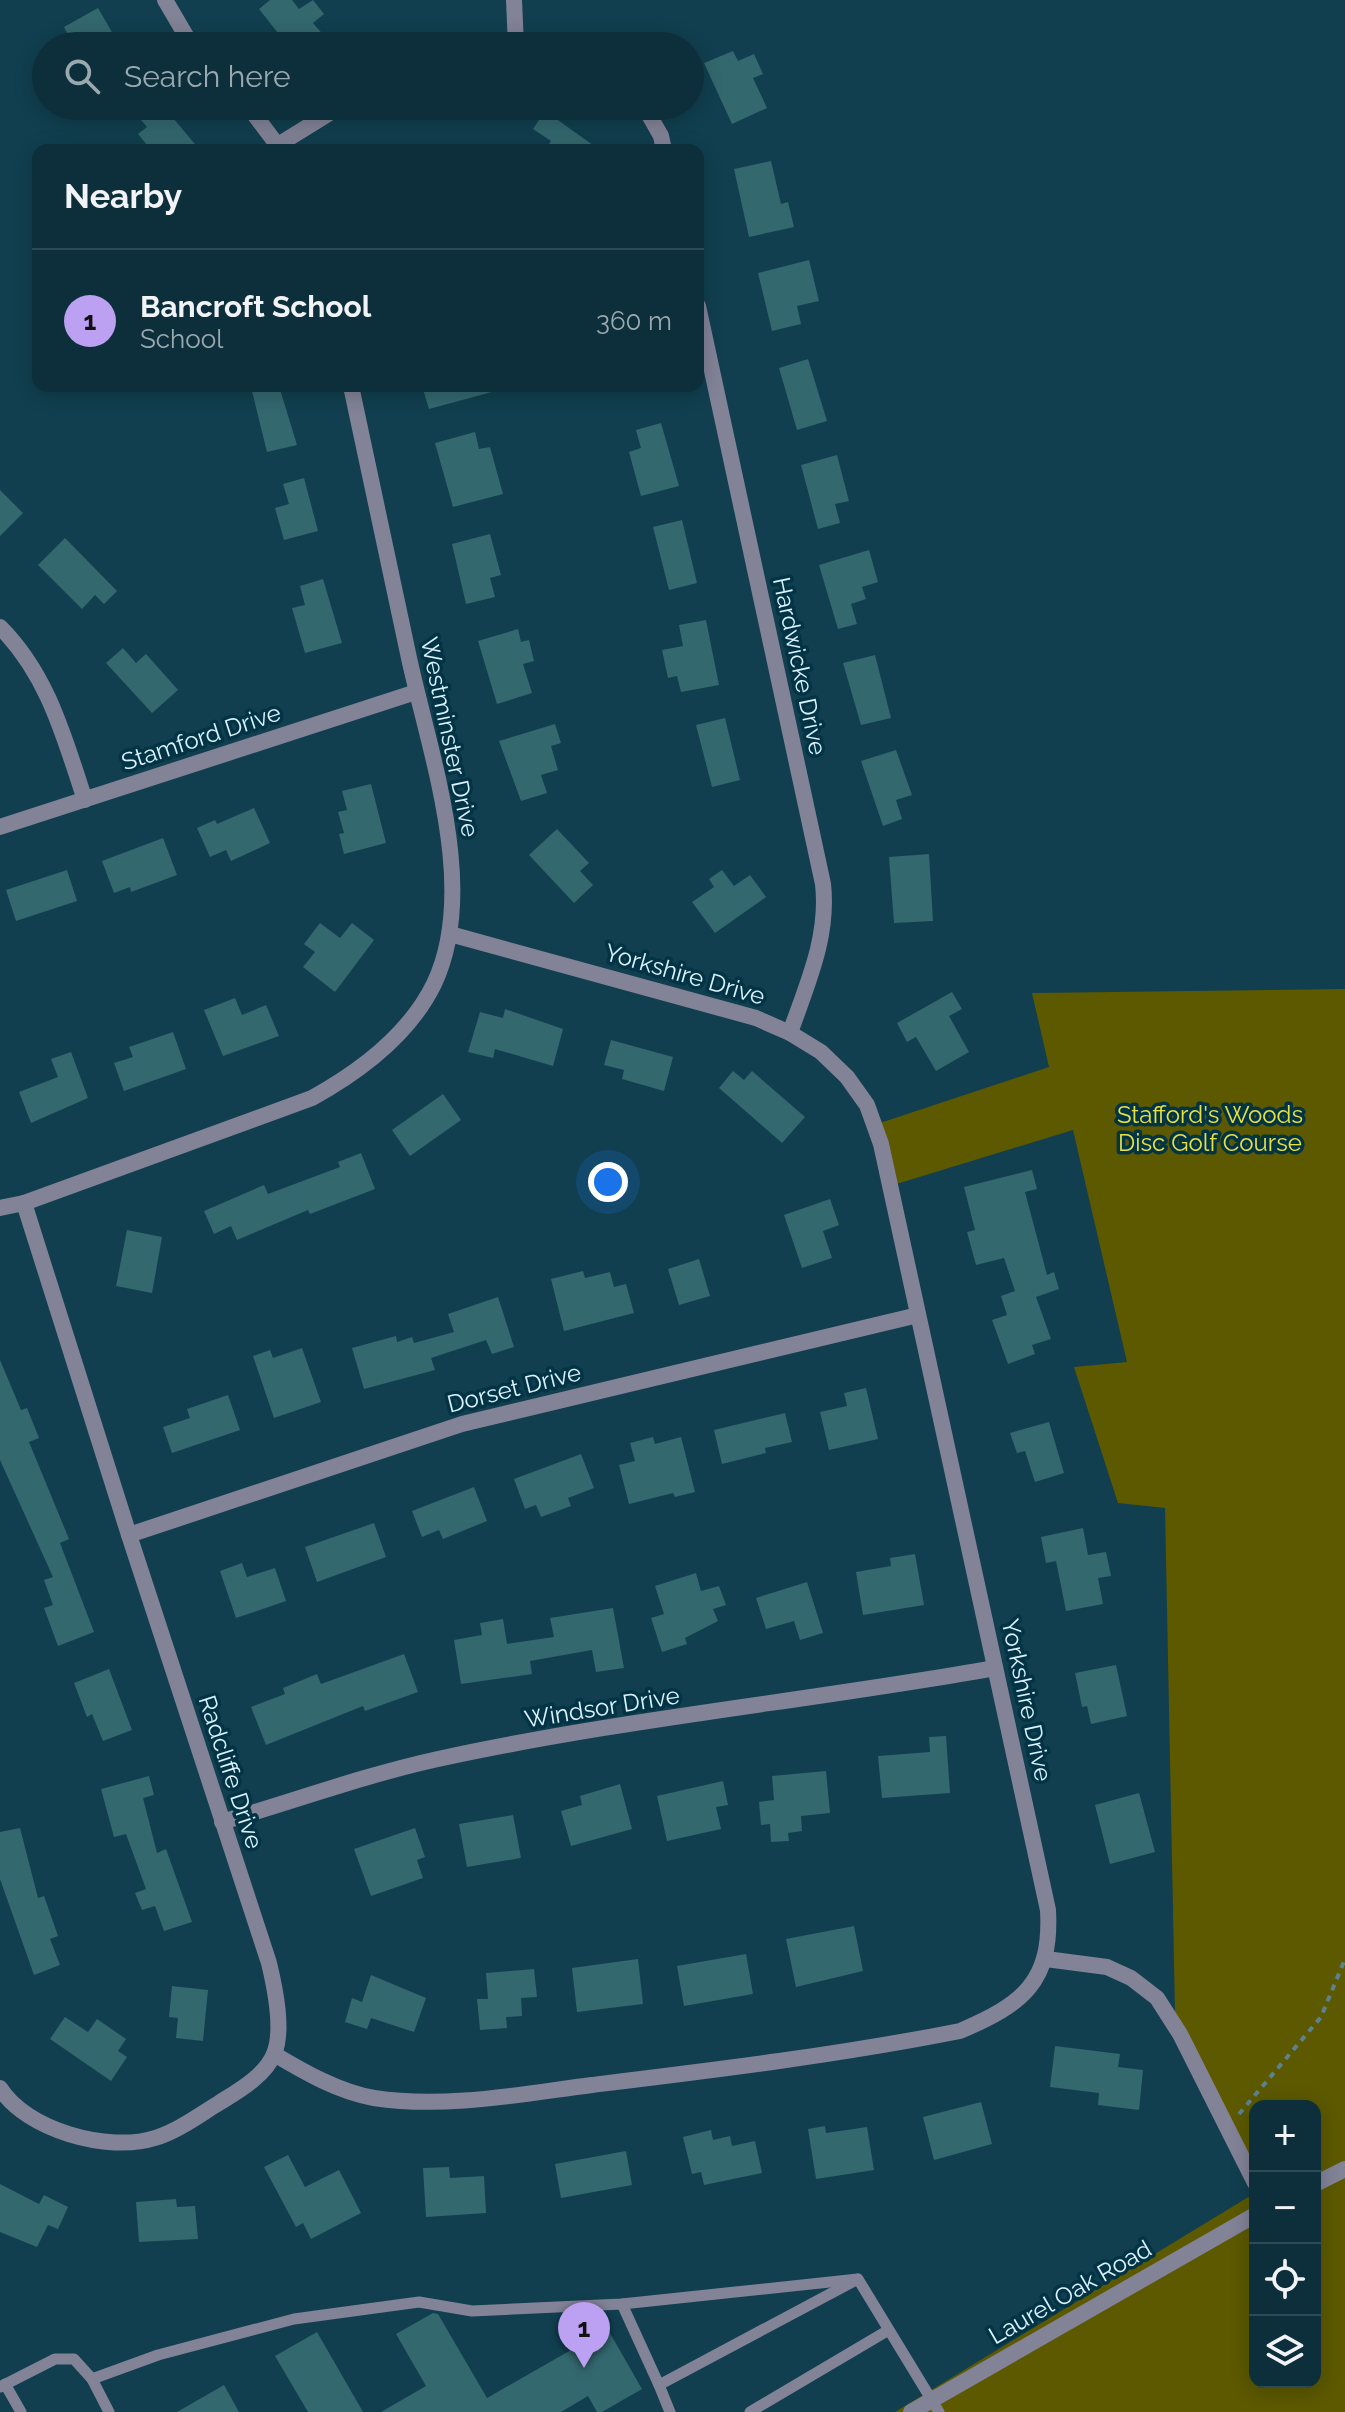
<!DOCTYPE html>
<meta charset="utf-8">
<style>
body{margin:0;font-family:Raleway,sans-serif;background:#1b3b46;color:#f1f3f6}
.controls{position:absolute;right:24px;bottom:24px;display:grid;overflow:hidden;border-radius:16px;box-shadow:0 4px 20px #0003}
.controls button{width:72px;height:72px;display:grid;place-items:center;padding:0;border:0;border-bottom:2px solid #2d4a55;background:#0d2f3b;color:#f1f3f6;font:40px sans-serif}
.you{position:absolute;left:608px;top:1182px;width:28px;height:28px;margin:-20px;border:6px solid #fff;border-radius:50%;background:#1a73e8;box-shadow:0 0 0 12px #1a73e833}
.badge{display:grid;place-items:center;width:52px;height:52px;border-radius:50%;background:#bca0f2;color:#111;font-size:26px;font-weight:700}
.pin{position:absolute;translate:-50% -66px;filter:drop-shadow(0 2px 4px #0008)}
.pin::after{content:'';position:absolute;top:42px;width:28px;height:24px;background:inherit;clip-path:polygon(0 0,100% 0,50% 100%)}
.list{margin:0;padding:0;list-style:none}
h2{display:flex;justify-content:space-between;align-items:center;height:104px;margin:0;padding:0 32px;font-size:34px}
h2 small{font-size:26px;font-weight:400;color:#9aa9af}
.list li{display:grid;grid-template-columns:52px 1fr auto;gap:24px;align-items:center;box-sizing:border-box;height:144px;padding:0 32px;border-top:2px solid #2d4a55}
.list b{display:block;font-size:30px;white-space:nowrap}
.list p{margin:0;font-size:26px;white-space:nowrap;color:#9aa9af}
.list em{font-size:26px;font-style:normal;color:#9aa9af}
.icon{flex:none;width:44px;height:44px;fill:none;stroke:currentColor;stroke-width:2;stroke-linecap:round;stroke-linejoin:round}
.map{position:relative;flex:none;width:1345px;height:2412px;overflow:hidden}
.search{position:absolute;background:#0d2f3b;box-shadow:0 4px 20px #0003;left:32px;top:32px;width:672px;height:88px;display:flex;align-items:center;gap:20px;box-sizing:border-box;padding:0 28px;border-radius:44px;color:#9aa9af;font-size:30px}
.panel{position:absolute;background:#0d2f3b;box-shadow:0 4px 20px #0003;left:32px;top:144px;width:672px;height:248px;border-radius:16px}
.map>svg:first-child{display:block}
</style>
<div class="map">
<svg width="1345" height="2412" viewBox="0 0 1345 2412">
<rect width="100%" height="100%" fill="#113f4f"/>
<polygon fill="#5c5900" points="1345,989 1345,2412 895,2412 1255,2193 1255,2382 1315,2382 1315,2106 1255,2106 1255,2174 1175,2012 1165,1508 1118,1503 1074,1367 1127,1362 1073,1130 890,1186 871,1126 1049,1067 1032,993"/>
<g fill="#33686f">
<polygon points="270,0 292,0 299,9 313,0 324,14 313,23 326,38 316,46 295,46 286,35 282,38 259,9"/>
<polygon points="98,8 120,46 74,46 64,27"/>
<polygon points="733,51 738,61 754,54 763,74 753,78 767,108 732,124 704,63"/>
<polygon points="129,106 163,106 200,150 151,150 138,134 147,127"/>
<polygon points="545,111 600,150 545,150 551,141 533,129"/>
<polygon points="771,161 781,204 788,202 794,227 749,237 734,169"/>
<polygon points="809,260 819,301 797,306 801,324 772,331 758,273"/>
<polygon points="808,359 827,421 797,430 779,368"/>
<polygon points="279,386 297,445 267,452 252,391"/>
<polygon points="422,386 491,386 492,392 429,409"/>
<polygon points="661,423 679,486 641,496 629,452 641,448 636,430"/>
<polygon points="475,432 479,449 490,447 503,494 453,507 435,443"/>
<polygon points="837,455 849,501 835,504 840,523 818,529 801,465"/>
<polygon points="304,478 318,531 284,540 275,508 289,504 283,484"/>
<polygon points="0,490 23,513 0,536"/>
<polygon points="682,520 697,583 669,590 653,527"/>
<polygon points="490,534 501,575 490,578 495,597 466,604 452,544"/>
<polygon points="65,538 117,591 104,604 95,595 82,609 38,565"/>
<polygon points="869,550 878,582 862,587 866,599 851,604 857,624 838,629 819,565"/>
<polygon points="323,579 342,643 305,653 292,608 305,605 300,586"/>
<polygon points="706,620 719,685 681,692 677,676 668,678 662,650 683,646 679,625"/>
<polygon points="518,629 521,642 529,640 534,661 523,664 532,693 497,704 478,641"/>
<polygon points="123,648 136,663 146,654 178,690 152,713 106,663"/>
<polygon points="875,655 891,718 861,725 843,663"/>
<polygon points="725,718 740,780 712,787 696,725"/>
<polygon points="555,724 561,743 551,746 558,770 541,775 547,793 521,801 499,741"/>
<polygon points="896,750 912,795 896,800 902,819 883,826 861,761"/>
<polygon points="371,784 386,843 344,854 339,834 344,833 338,812 347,810 342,791"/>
<polygon points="254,808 270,843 231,861 226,850 210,857 197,828 215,820 217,824"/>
<polygon points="557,829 589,863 580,871 593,885 574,903 529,855"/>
<polygon points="163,838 177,875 131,892 130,887 114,893 102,861"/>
<polygon points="929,854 933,921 894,923 889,857"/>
<polygon points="67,870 77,901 16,921 6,890"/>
<polygon points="722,870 734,886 750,875 766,897 715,933 692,902 714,887 709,879"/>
<polygon points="320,923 340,938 352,923 374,940 335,992 303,967 315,952 304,944"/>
<polygon points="952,992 962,1009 949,1016 969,1052 936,1071 916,1037 907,1042 897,1023"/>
<polygon points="235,998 242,1015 266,1005 279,1036 223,1056 204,1010"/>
<polygon points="505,1009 563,1029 553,1066 495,1049 493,1058 468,1052 480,1012 503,1018"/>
<polygon points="173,1032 186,1069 124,1091 114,1063 133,1057 129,1047"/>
<polygon points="611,1040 673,1057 664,1091 622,1079 624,1070 604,1065"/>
<polygon points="71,1052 88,1098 31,1123 19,1092 58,1077 51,1059"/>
<polygon points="733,1071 744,1080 752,1071 805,1117 782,1143 719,1088"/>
<polygon points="443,1094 461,1120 410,1156 392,1130"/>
<polygon points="361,1153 375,1189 310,1214 308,1210 237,1240 231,1226 214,1234 204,1211 264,1185 268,1194 340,1167 338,1162"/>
<polygon points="1032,1170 1037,1189 1025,1192 1047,1275 1054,1272 1059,1289 1036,1297 1051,1339 1032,1345 1035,1354 1008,1364 992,1320 1007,1315 1001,1296 1015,1291 1004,1258 976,1265 967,1232 975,1230 964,1187"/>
<polygon points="830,1199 839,1225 823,1231 832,1258 802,1268 784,1215"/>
<polygon points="127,1230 162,1237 152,1293 116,1286"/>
<polygon points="699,1259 710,1296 679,1305 668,1269"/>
<polygon points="583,1271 585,1278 610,1272 614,1287 626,1284 634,1313 564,1331 551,1279"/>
<polygon points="498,1297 514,1347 492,1354 486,1340 431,1358 435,1370 364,1389 352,1348 396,1336 397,1342 412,1337 414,1343 454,1332 448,1314"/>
<polygon points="302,1348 321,1402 274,1418 253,1356 270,1350 273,1358"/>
<polygon points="0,1360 21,1410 27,1408 39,1438 29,1442 69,1539 60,1543 94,1632 58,1646 44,1608 53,1605 44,1580 53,1577 0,1460"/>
<polygon points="866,1388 878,1439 829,1450 820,1412 847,1406 844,1393"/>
<polygon points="228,1395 240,1430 172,1453 163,1427 190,1418 187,1409"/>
<polygon points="785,1413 792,1442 765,1448 766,1453 722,1464 714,1430"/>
<polygon points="1049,1422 1064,1473 1035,1482 1025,1451 1017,1453 1010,1433"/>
<polygon points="653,1437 655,1444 681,1437 695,1492 675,1497 673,1493 629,1504 619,1465 635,1461 630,1443"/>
<polygon points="581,1454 594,1488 568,1498 571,1506 541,1517 536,1505 525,1509 514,1479"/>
<polygon points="474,1487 487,1521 443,1539 439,1530 422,1537 412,1511"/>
<polygon points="374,1523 386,1557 317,1582 305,1547"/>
<polygon points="1083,1528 1088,1555 1106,1552 1111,1576 1098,1578 1103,1604 1066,1611 1056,1561 1046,1563 1041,1537"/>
<polygon points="915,1554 924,1605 863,1615 856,1572 891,1566 890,1558"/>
<polygon points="242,1563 247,1577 275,1568 286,1601 236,1618 220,1571"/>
<polygon points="696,1573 701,1591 719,1586 726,1605 713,1609 718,1621 685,1638 687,1644 662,1652 651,1618 664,1614 655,1586"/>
<polygon points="807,1582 823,1633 800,1640 794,1621 766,1629 756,1598"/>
<polygon points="613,1608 624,1668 596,1672 592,1650 530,1661 532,1674 461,1684 454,1640 482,1635 480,1623 503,1619 507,1644 554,1637 550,1618"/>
<polygon points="404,1654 418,1692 365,1711 363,1706 266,1745 251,1707 285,1694 283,1688 317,1674 321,1684"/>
<polygon points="1116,1665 1127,1716 1091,1724 1087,1706 1082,1707 1075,1673"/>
<polygon points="109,1669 132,1730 103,1741 92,1714 87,1717 74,1683"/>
<polygon points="946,1736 950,1793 882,1798 878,1756 930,1752 929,1737"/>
<polygon points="826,1771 830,1813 801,1816 802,1831 788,1833 789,1841 771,1842 770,1824 761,1825 759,1802 774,1800 772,1776"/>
<polygon points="149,1776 154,1795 143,1798 157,1853 166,1849 192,1922 164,1931 155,1906 142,1910 135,1893 146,1889 126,1834 114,1837 101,1789"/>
<polygon points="723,1781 728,1805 716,1807 721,1829 667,1841 657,1796"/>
<polygon points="620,1784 632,1829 571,1846 561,1811 582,1805 580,1796"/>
<polygon points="1139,1793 1155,1852 1110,1864 1095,1805"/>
<polygon points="513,1815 521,1858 467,1867 459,1824"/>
<polygon points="20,1828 38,1898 44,1896 58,1936 50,1939 60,1965 34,1975 0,1879 0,1832"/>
<polygon points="415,1828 425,1857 417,1860 423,1878 371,1896 354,1849"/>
<polygon points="854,1926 863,1971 796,1987 786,1939"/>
<polygon points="746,1954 753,1994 684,2006 677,1966"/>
<polygon points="638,1959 643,2004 577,2012 572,1968"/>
<polygon points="534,1969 537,1997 521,1998 522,2016 506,2017 507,2028 480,2030 477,1999 488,1999 486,1973"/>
<polygon points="371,1975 426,1998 414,2032 371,2018 367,2029 345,2022 352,1998 362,2002"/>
<polygon points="172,1986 208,1990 203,2041 176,2038 178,2018 169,2017"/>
<polygon points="65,2017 88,2032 97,2019 126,2039 118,2051 127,2057 111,2081 50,2039"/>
<polygon points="1055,2046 1120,2054 1118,2067 1143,2070 1139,2110 1098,2105 1099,2093 1050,2087"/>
<polygon points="981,2102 992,2144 934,2160 923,2117"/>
<polygon points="825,2126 826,2133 867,2127 874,2170 816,2179 808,2129"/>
<polygon points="711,2130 713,2140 730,2136 732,2146 755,2141 762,2173 704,2185 701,2172 692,2174 683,2137"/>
<polygon points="626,2151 632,2185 561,2198 555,2164"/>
<polygon points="288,2155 305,2187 339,2170 361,2213 311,2239 303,2223 296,2227 264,2167"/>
<polygon points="449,2167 450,2178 484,2176 486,2213 426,2217 423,2168"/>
<polygon points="0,2184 39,2204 44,2195 68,2207 58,2229 48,2225 37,2247 0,2232"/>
<polygon points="176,2199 177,2207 195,2206 198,2239 139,2242 136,2202"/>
<polygon points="433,2313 438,2314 487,2398 571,2350 566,2342 603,2321 642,2389 602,2412 597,2412 588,2396 561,2412 381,2412 426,2386 396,2334"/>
<polygon points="317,2332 363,2412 308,2412 275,2356"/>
<polygon points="224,2385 239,2412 177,2412"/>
</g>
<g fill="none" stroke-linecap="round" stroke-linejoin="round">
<polyline stroke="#5c828f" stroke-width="4" stroke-dasharray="6 6" stroke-linecap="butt" points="1239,2114 1321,2017 1345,1959"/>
<g stroke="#838398" stroke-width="11">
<polyline points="622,2304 659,2385"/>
<polyline points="92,2379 158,2355 294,2319 419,2302 472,2311 622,2304 858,2279"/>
<polyline points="5,2384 21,2412"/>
<polyline points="0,2387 55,2359 74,2359 92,2379 109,2412"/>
<polyline points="670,2412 659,2385 858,2279 939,2412"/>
<polyline points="750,2412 887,2331"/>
</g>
<g stroke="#838398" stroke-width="16">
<polyline points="165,0 192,46"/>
<polyline points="514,0 516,46"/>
<polyline points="248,106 281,150"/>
<polyline points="644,106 661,136 664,150"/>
<polyline points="278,145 341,106"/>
<path d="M698,306l125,578c6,53 -16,100 -33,149"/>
<path d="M0,627c48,48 64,110 85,173"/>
<polyline points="0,827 416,692"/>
<path d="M0,1208l24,-5 288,-105c47,-26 97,-63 122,-114 45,-95 -4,-229 -25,-326 -19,-90 -38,-181 -58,-272"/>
<polyline points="129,1535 462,1424 918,1315"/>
<path d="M222,1822c72,-21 143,-47 216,-63 183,-40 372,-58 557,-91"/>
<polyline points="1046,1959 1107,1967 1131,1978 1157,1998 1180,2034 1255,2183"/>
<path d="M274,2054c30,18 65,38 100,44 72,11 147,-4 218,-13 123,-15 247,-30 368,-54 63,-27 92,-49 88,-121l-167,-766 -14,-39 -20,-28 -26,-25 -31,-19 -34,-15 -306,-84"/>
<path d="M0,2088c26,42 108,65 155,50 23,-7 44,-23 64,-35 19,-12 46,-27 55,-49 10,-24 1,-66 -5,-91l-140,-428 -105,-332"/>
<polyline points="1315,2184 1345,2169"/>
<polyline points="911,2412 1255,2215"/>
</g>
</g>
<g text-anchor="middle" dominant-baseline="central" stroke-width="7" stroke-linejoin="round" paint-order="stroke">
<g font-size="24" fill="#dbf2fc" stroke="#033445">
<text transform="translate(800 666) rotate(78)">Hardwicke Drive</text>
<text transform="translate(201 737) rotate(-18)">Stamford Drive</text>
<text transform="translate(450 737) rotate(78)">Westminster Drive</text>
<text transform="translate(685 974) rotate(16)">Yorkshire Drive</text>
<text transform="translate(514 1388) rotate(-14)">Dorset Drive</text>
<text transform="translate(1027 1700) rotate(78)">Yorkshire Drive</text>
<text transform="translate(602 1707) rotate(-9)">Windsor Drive</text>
<text transform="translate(231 1772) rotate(72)">Radcliffe Drive</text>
<text transform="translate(1070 2292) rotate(-30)">Laurel Oak Road</text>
</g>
<g font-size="24" fill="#e9e23d" stroke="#033445">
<text x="1210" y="1114">Stafford's Woods<tspan x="1210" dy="28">Disc Golf Course</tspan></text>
</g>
</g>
</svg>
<div class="controls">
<button>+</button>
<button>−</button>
<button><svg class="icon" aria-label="locate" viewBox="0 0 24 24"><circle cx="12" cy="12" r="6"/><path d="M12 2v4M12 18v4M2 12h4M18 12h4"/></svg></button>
<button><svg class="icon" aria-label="layers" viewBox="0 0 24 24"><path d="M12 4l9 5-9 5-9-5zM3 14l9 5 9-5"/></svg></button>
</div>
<div class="you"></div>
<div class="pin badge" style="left:584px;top:2368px">1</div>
<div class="search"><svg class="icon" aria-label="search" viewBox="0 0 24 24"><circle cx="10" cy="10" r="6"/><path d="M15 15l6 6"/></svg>Search here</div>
<section class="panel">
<h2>Nearby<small></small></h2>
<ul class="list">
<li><span class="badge">1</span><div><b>Bancroft School</b><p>School</p></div><em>360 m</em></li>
</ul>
</section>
</div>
